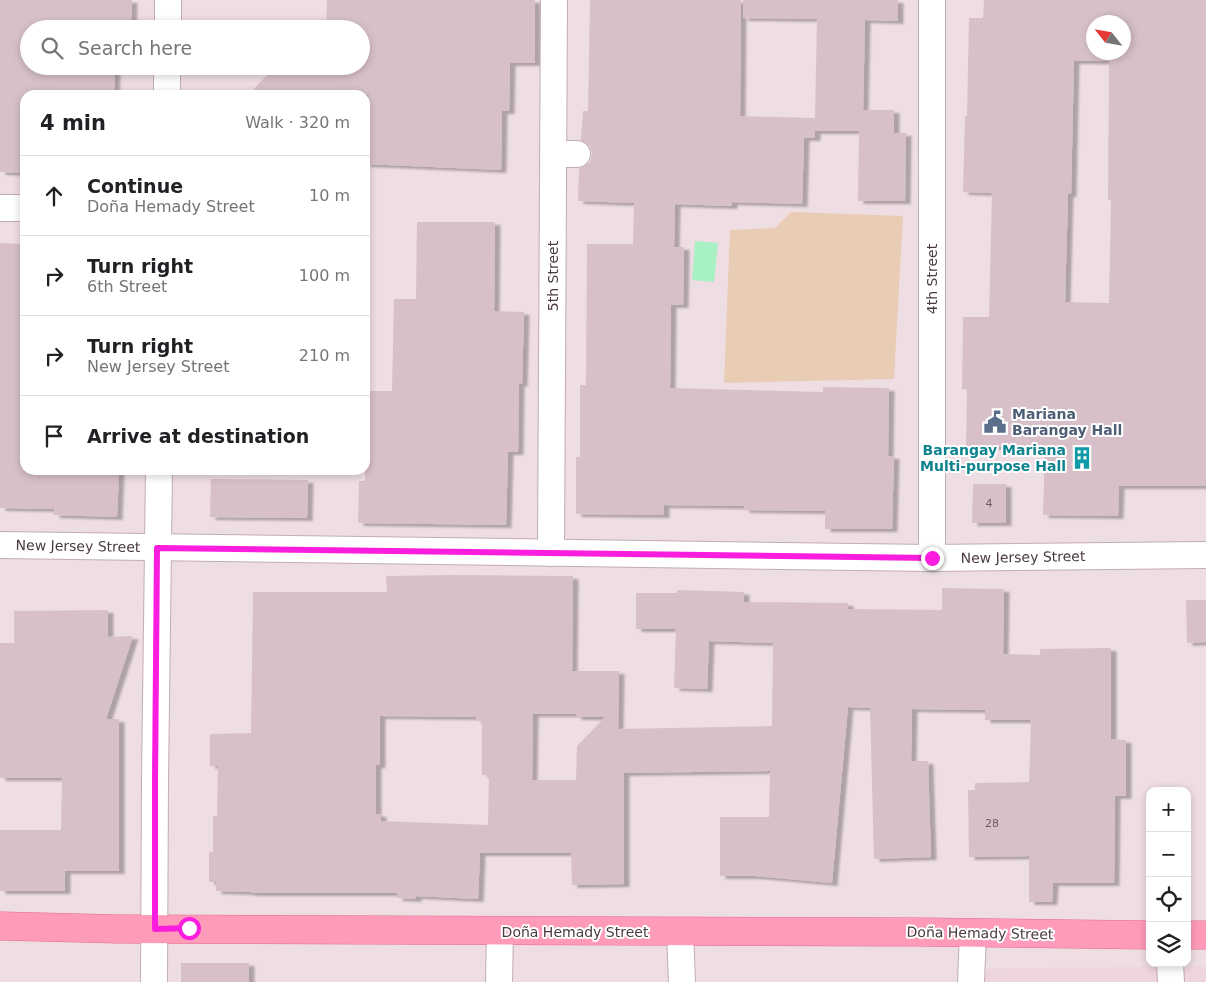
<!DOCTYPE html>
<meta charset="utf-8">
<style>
body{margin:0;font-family:"DejaVu Sans",sans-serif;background:#f2f2f2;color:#202124}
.controls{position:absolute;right:15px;bottom:15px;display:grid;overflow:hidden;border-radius:10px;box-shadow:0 2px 8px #0003}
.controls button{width:45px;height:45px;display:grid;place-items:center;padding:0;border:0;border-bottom:1px solid #e0e0e0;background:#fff;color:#202124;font:25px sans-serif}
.compass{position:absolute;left:1086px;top:15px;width:45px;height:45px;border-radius:50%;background:#fff;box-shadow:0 2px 8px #0003;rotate:301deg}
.stop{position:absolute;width:15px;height:15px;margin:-11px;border:4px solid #fb1ddd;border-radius:50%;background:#fff}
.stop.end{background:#fb1ddd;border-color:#fff;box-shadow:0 1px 5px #0008}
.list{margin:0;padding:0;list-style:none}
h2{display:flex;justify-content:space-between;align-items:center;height:65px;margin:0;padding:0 20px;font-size:21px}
h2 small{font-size:16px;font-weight:400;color:#757577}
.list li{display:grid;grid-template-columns:32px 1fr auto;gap:15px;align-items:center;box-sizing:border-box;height:80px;padding:0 20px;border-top:1px solid #e0e0e0}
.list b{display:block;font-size:19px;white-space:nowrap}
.list p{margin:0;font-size:16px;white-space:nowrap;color:#757577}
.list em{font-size:16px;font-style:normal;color:#757577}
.icon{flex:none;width:28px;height:28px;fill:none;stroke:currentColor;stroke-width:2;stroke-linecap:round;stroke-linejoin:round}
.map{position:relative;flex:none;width:1206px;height:982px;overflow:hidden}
.search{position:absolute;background:#fff;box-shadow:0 2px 8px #0003;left:20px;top:20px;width:350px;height:55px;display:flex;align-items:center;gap:12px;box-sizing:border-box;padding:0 18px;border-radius:28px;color:#757577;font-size:19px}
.panel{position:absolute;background:#fff;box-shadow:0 2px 8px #0003;left:20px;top:90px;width:350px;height:385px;border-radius:15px}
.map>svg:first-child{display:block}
</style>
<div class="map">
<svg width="1206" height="982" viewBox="0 0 1206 982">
<defs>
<filter id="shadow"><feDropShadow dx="5.5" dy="3" stdDeviation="1" flood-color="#0004"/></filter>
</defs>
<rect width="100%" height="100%" fill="#f6ebef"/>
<path fill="#eedde3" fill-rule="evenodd" d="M0,0h1206v982h-1206zM1094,22h30v30h-30zM29,29h332v37h-332zM25,95h340v375h-340zM1150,791h37v172h-37z"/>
<polygon fill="#efd5dd" points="1206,966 1206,982 981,982 981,969"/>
<polygon fill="#e9ccb4" points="791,212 903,216 894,379 724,383 730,230 775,228"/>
<polygon fill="#a8f1c5" points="695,241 718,243 714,282 692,280"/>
<g fill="#d7c0ca" fill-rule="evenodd" filter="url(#shadow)">
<polygon points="0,0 132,0 131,29 29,29 29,68 115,70 114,95 25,95 25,173 0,172"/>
<polygon points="327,0 535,0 535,63 510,63 509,111 502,111 501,170 365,164 369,95 248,95 270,72 270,66 361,66 361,29 326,29"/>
<polygon points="590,0 741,0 740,116 815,118 817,19 743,18 743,0 898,0 898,21 865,20 863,110 894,110 894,133 906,133 905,201 858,201 859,131 815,131 815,124 815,138 804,138 802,204 732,202 732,206 675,204 674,247 684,247 683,305 671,305 670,388 823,392 823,387 889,388 888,456 894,456 892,529 825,529 825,511 744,510 744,506 664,505 664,515 576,514 576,457 580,457 580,385 586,385 587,244 633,244 634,203 578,201 579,169 590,162 592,154 590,146 581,140 583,111 588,111"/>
<path d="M984,0h222v486h-87l-1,30 -75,-1 2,-68 -79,-1 1,-57h-5l1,-72h26l3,-124 -29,-1 2,-76h2l2,-98h14zM1094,22h30v30h-30zM1074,61h35l-1,139h3l-2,103 -44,-1 3,-108h3z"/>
<polygon points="417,222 495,222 494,311 524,312 522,384 519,383 518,452 508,452 506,525 358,523 359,481 365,481 365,391 392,391 394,299 416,299"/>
<polygon points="0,243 25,244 25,470 119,470 117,517 54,515 54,509 0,508"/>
<polygon points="211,479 308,480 307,518 210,517"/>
<polygon points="973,484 1006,484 1006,523 972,523"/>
<path d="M452,575l121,1 -1,95h47l-1,58 154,-3 1,-83 -64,-2 -2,48 -33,-1 2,-59h-40v-36h41v-3l67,2v10l104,1v6l94,1v-22l62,1 -1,65 37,1v-6l71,-1v91l15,1v56h-11l-1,87h-61l-1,19h-23v-46l-60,1 -1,-67h7v-7l54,-1 2,-62h-46v-10l-73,-1 -1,52h17l3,96 -57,2 -4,-151 -22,-1 -16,176 -77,-7h-35v-59h49l1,-46 -146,2v111l-52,1 -1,-32h-91l-2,46 -62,-3v3l-19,-1v-5h-147v-1l-34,-1v-9h-7v-30h4v-36h4l1,-50h-8v-32l41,-1 2,-141h134l-1,-16zM533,714h43v3h29l-28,29 -1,34h-44zM380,716l96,1v4h6v54h7l-1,50 -107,-4v-7h-5v-49h4z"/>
<polygon points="1186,600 1206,600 1206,642 1187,643"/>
<polygon points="108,610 108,637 133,636 106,719 119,719 119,871 65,871 65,891 0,891 0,830 61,830 62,778 0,778 0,643 14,643 14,611"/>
<rect x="181" y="963" width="68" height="19"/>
</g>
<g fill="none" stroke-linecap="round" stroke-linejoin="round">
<defs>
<g id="minor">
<polyline points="932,0 932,558"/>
<polyline points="168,29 168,0"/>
<polyline points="167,95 167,66"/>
<polyline points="553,154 577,154"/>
<polyline points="0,208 25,208"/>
<polyline points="0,545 932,558 1206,555"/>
<polyline points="551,553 554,0"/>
<polyline points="680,932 682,982"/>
<polyline points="1170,963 1171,982"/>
<polyline points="154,982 155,780 159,470"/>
<polyline points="499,982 500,931"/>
<polyline points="971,982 973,934"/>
</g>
<g id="major">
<polyline points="0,926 119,929 921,932 1150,935"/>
<polyline points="1187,935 1206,935"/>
</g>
</defs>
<use href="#minor" stroke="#c1adb5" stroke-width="28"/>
<use href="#major" stroke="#e56a90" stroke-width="29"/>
<use href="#minor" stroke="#fff" stroke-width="26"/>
<use href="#major" stroke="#fe9bb9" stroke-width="28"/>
</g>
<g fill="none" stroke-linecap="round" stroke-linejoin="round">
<polyline stroke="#fb1ddd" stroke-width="6" points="189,928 155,929 155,780 157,548 932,558"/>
</g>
<defs>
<symbol id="civic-bare" viewBox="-9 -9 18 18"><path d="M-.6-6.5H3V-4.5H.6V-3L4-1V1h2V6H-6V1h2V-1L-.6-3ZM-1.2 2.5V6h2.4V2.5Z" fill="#5c6f8a" stroke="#fff" stroke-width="2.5" paint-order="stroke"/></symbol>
<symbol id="building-bare" viewBox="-9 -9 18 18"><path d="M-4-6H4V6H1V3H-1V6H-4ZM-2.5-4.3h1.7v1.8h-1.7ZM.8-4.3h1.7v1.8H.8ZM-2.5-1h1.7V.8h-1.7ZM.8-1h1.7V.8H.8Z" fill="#0f9aa8" stroke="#fff" stroke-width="2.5" paint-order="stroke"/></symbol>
</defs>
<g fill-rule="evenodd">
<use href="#civic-bare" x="979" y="406" width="32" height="32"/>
<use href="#building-bare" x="1066" y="442" width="32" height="32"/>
</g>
<g text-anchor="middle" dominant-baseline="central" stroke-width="4" stroke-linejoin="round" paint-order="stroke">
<g font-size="11" fill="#6d5b62">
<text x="989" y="503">4</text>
<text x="992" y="823">28</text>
</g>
<g font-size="14" fill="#4a3940" stroke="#fff">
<text transform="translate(553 276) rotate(-90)">5th Street</text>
<text transform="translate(932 279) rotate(-90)">4th Street</text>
<text transform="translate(78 546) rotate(1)">New Jersey Street</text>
<text transform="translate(1023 557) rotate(-1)">New Jersey Street</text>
<text x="575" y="932">Doña Hemady Street</text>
<text transform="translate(980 933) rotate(1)">Doña Hemady Street</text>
</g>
<g font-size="14" font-weight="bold" fill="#4e5e75" stroke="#fff" text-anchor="start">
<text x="1012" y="414">Mariana<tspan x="1012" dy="16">Barangay Hall</tspan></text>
</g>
<g font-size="14" font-weight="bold" fill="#0d838f" stroke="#fff" text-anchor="end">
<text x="1066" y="450">Barangay Mariana<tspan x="1066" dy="16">Multi-purpose Hall</tspan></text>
</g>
</g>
</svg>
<div class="controls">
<button>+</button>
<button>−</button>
<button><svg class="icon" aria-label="locate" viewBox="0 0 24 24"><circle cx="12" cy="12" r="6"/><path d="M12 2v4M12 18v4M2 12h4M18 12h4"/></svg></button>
<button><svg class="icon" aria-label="layers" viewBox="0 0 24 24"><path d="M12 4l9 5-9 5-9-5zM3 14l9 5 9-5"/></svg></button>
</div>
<svg class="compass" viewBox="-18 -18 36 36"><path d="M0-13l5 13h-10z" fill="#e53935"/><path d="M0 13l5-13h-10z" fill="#757577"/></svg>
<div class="stop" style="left:189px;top:928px"></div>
<div class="stop end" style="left:932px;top:558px"></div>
<div class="search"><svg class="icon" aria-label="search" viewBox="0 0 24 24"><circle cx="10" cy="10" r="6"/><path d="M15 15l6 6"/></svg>Search here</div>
<section class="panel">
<h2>4 min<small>Walk · 320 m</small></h2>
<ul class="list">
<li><svg class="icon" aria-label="ahead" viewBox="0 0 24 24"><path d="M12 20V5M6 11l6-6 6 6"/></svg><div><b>Continue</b><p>Doña Hemady Street</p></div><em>10 m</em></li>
<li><svg class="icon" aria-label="right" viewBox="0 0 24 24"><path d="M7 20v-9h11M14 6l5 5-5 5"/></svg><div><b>Turn right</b><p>6th Street</p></div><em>100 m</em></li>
<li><svg class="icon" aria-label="right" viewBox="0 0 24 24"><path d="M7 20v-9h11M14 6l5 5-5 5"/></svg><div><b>Turn right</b><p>New Jersey Street</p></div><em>210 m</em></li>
<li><svg class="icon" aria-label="arrive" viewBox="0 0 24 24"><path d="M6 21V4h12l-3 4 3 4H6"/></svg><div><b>Arrive at destination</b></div></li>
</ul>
</section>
</div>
